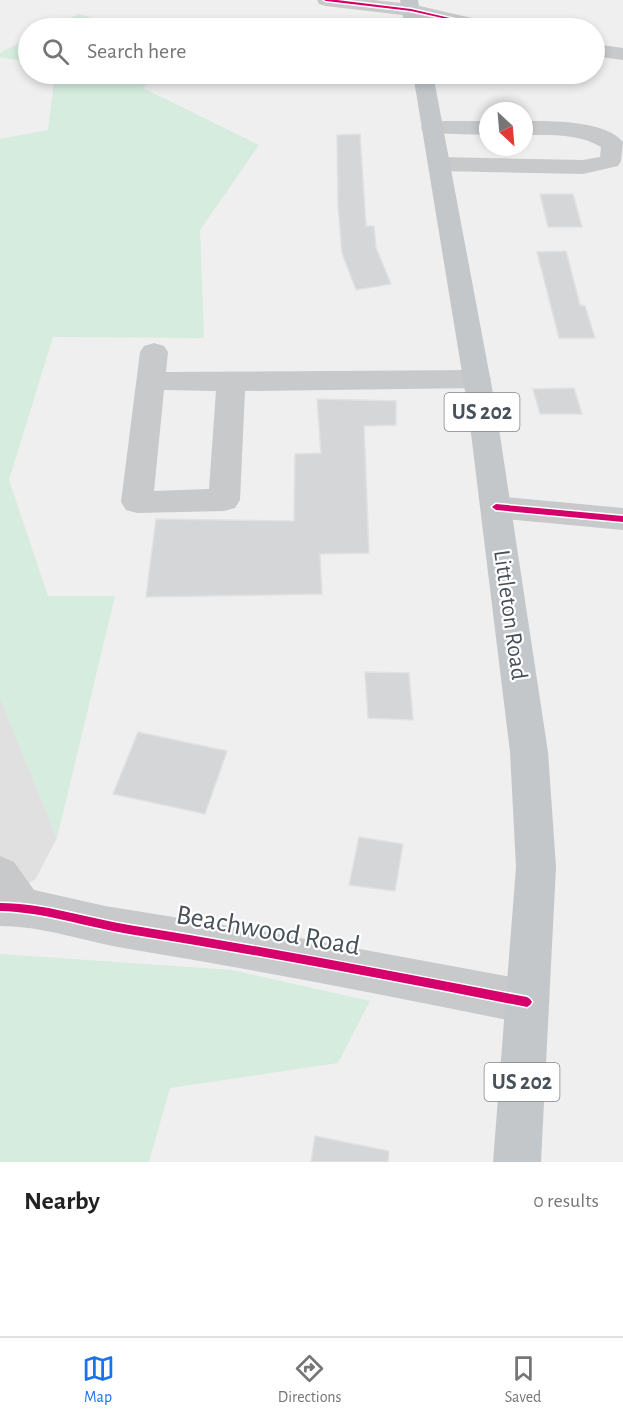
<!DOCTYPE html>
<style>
body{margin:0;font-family:"Alegreya Sans",sans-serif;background:#f2f2f2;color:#222}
.compass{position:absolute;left:479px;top:102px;width:54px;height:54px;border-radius:50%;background:#fff;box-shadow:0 3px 9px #0003;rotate:154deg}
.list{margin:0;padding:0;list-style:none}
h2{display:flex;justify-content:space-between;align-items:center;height:78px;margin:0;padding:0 24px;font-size:26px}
h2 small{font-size:20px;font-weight:400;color:#767676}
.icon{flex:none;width:33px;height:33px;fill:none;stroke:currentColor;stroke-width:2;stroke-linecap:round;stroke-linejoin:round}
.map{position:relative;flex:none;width:623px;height:1162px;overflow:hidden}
.search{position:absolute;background:#fff;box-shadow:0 3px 9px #0003;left:18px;right:18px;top:18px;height:66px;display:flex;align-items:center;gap:15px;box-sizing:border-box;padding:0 21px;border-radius:33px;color:#767676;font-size:22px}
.sheet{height:174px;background:#fff}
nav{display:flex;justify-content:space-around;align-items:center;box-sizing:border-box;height:84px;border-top:2px solid #e0e0e0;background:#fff;font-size:16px;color:#767676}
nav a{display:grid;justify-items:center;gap:3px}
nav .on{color:#1a73e8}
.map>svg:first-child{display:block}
</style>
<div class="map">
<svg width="623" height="1162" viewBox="0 0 623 1162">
<rect width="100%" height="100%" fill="#efefef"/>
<polygon fill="#e1e0e0" points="0,698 57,838 35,880 11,893 0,895"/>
<g fill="#d5ecde">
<polygon points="79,14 124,28 50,28"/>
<polygon points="28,39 28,62 0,57 0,53"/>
<polygon points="55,74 157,74 143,88 259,145 200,230 204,338 53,337 9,480 48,596 115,596 57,838 0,698 0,139 48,130"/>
<polygon points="0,954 232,970 370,1001 338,1063 170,1088 149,1162 0,1162"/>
</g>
<g fill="#d5d6d8" stroke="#e0e1e2" stroke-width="1.5">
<polygon points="360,134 366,226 374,226 376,248 391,284 356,290 342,253 338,206 337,135"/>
<polygon points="540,194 573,194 582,227 548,227"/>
<polygon points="566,251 580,305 585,306 595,338 559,338 537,252"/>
<polygon points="574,388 582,414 540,414 533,389"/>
<polygon points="317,399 396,401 396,425 364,426 369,553 320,554 322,594 146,597 156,519 294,521 295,454 321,453"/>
<polygon points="365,672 409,673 413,720 368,718"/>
<polygon points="138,732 227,751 205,814 113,794"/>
<polygon points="359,837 403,844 395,891 349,885"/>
<polygon points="315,1136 389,1151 388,1162 311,1162"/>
</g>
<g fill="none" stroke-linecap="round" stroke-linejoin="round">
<g fill="#c7c9ca" fill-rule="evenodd">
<polygon points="317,0 374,0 411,4 498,24 501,28 468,28 411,16 326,6 319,4"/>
<polygon points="594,44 623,48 623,60 594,56"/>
<polygon points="432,121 488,121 488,135 424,133 421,128 424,123"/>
<path d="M524,121c26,0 81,-1 99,21l-2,19 -3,5 -35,8 -144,-3 -8,-2 -3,-5 3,-5 8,-2 144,3 17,-3 1,-10c-23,-14 -51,-12 -77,-12z"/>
<path d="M154,343l10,3 4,6 -2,20 311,-2 10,3 4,6 -4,6 -10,3 -232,3 -5,109 -5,8 -11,3 -87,2 -11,-3 -5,-8 19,-150 4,-6zM164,390l52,1 -7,98 -55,2z"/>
<polygon points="496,496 623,508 623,530 496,518 485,515 480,507 485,499"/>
<path d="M0,856l14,6 20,28 71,16 168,27 254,47 15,7 7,15 -7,15 -15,7c-132,-27 -264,-53 -398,-75 -43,-7 -85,-23 -129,-23z"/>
</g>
<g fill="#c4c7ca" fill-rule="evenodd">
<polygon points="400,0 418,0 423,28 405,28"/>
<polygon points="413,74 433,74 496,409 548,752 556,867 541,1162 493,1162 516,867 510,752 468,409"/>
</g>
<defs>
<g id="cycleway">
<polygon points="324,0 337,0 411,9 493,28 487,28 411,11 326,1"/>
<polygon points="496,504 623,516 623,522 496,510 492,507"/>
<path d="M0,903c44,0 86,15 129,22 133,21 266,47 398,72l3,2 2,3 -2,3 -3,2c-132,-26 -265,-52 -398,-73 -43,-7 -85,-22 -129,-23z"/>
</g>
</defs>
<use href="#cycleway" stroke="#fff" stroke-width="3"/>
<use href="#cycleway" fill="#d6006c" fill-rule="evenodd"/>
</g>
<g text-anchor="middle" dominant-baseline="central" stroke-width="4.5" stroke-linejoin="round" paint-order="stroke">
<g fill="#fff" stroke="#7f858b" stroke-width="1.5">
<rect x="444.5" y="393" width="75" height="38" rx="4.5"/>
<rect x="484.5" y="1063" width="75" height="38" rx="4.5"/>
</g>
<g font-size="22" font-weight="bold" fill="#485159">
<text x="482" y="412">US 202</text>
<text x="522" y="1082">US 202</text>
</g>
<g font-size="24" fill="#485159" stroke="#fff">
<text transform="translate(510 615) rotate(82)">Littleton Road</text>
</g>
<g font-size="28" fill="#485159" stroke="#fff">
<text transform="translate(268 931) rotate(10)">Beachwood Road</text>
</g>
</g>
</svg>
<svg class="compass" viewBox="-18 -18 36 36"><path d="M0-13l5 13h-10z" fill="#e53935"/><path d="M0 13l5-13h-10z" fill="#767676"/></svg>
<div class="search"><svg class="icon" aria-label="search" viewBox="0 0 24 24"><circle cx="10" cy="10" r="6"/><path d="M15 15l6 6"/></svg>Search here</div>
</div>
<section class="sheet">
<h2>Nearby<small>0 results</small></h2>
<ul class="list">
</ul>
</section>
<nav>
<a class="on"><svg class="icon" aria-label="map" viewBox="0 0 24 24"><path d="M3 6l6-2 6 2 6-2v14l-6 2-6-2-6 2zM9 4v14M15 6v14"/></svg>Map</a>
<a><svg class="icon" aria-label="directions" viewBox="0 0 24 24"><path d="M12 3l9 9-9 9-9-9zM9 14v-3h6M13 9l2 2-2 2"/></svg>Directions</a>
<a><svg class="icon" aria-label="saved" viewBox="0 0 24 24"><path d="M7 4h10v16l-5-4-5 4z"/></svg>Saved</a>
</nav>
